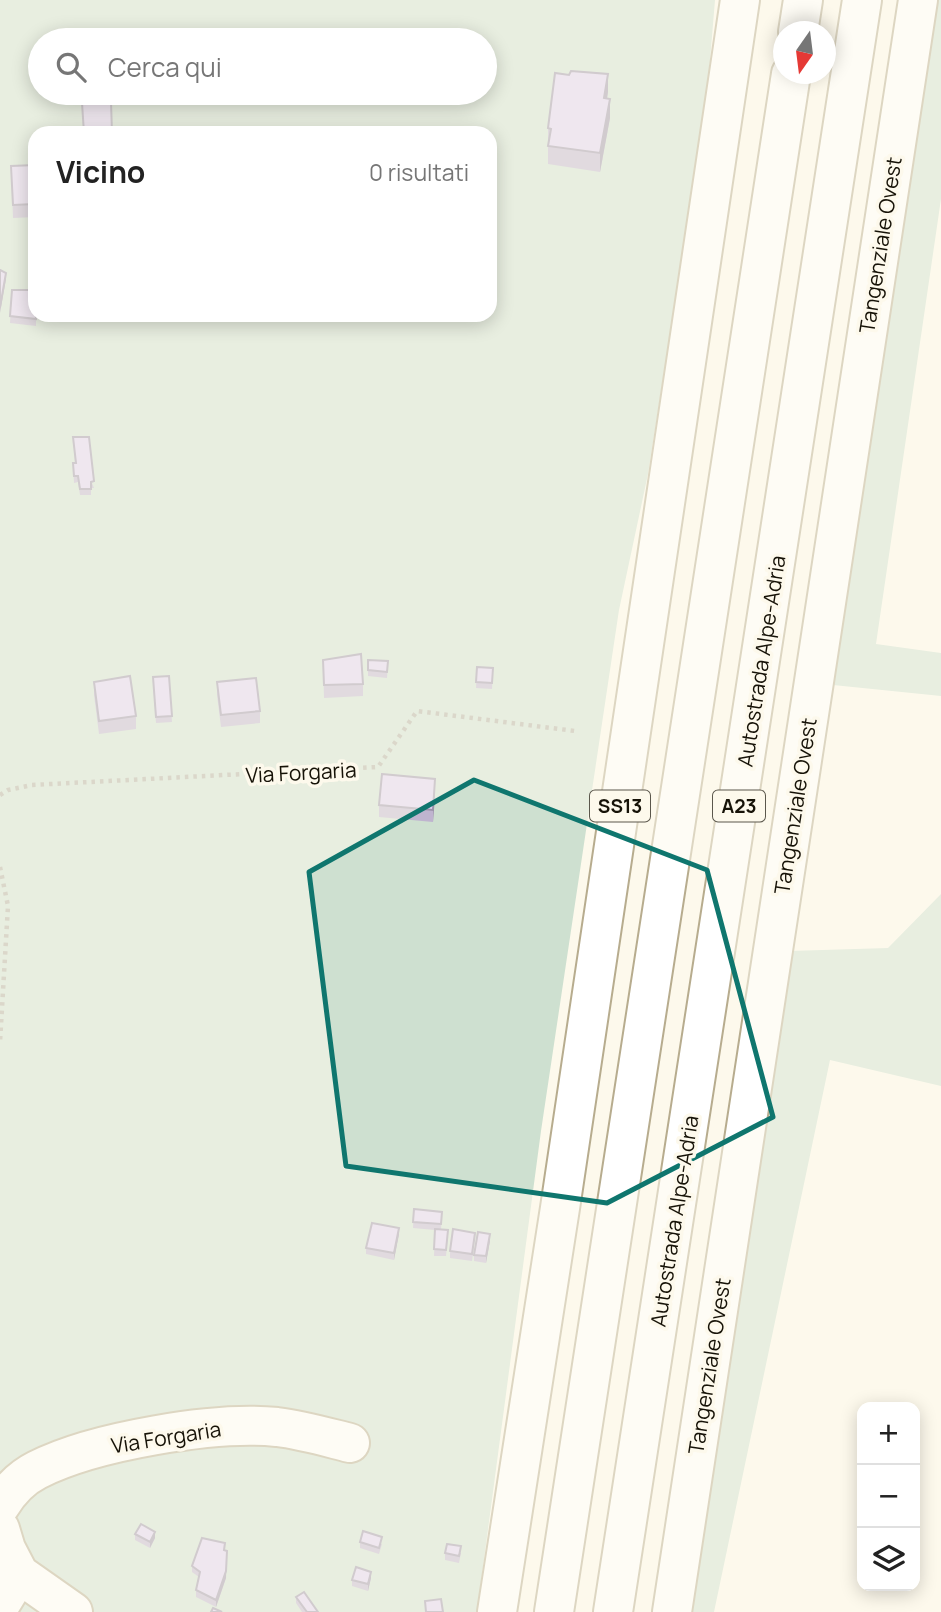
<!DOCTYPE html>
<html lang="it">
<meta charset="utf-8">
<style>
body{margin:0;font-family:Manrope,sans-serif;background:#f2f2f2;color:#222}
.controls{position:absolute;right:21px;bottom:21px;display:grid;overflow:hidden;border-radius:14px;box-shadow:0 4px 18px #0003}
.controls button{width:63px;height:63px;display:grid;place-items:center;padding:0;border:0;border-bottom:2px solid #e0e0e0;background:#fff;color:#222;font:35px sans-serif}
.compass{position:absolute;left:773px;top:21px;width:63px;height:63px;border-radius:50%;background:#fff;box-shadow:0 4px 18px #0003;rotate:194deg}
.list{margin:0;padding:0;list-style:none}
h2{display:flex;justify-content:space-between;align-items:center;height:91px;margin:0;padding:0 28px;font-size:30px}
h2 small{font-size:23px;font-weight:400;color:#767676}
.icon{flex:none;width:38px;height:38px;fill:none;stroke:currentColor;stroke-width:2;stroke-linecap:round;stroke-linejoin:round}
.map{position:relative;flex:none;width:941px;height:1612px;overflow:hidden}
.search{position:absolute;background:#fff;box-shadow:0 4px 18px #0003;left:28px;top:28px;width:469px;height:77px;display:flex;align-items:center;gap:18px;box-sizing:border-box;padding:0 24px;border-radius:38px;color:#767676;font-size:26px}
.panel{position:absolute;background:#fff;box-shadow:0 4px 18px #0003;left:28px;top:126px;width:469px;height:196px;border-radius:21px}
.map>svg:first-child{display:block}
</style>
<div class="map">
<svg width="941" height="1612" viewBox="0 0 941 1612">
<rect width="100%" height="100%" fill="#fdf9ec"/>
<g fill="#cee0d0" fill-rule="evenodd">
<path d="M0,0h715l-8,97 -59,377 -29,136 -78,521 -64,481h-477zM40,40h445v53h-445zM35,133h455v182h-455z"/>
<polygon points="936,0 941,0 941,199 876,644 941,653 941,696 833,685 926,30"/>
<polygon points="941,894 941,1086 830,1060 714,1612 689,1612 789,951 888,948"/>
</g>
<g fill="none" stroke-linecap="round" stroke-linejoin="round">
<defs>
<g id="minor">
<path d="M0,1506c9,-15 21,-28 37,-36 57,-29 177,-49 240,-43 25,3 49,10 73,16"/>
<polyline points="0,1529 6,1549 19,1574 73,1612"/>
<polyline points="0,1605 19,1574"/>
</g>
<g id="highway">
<polyline points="798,32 803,0"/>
<polyline points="497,1612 560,1208 740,0"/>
<polyline points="554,1612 791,74"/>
<polyline points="613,1612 862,0"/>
<polyline points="672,1612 918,0"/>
</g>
</defs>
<use href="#minor" stroke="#b7ac8e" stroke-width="42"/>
<use href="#highway" stroke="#b7ac8e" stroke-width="42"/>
<g stroke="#b1ada1" stroke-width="4.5" stroke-dasharray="3.5 5" stroke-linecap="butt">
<polyline points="0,795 8,790 32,785 378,767 417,711 575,731"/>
<polyline points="0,867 8,906 0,1042"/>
</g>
<use href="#minor" stroke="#fff" stroke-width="38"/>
<use href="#highway" stroke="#fff" stroke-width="38"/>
</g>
<g fill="#bfb4cf">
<polygon points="608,92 607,99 610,118 600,172 548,164 548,128"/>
<polygon points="35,165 35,217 13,218 11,166"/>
<polygon points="12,290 36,315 36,326 10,323"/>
<polygon points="73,437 94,488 91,488 91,495 80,495 78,482 74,483 73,463 75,463"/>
<polygon points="323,660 363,684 363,696 324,698"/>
<polygon points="368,660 388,661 387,678 368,676"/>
<polygon points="477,667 493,668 492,689 476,688"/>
<polygon points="169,676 172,722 156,723 153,683"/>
<polygon points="94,682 136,716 136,729 99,734 94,695"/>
<polygon points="217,682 260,711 260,723 221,727 217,695"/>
<polygon points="435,792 433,822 379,817 379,805"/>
<polygon points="414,1209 442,1212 441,1229 448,1236 446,1256 434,1256 435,1230 413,1228"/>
<polygon points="399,1234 394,1260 366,1254 366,1248"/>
<polygon points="475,1239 472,1261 450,1258 450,1251"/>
<polygon points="490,1241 486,1263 474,1261 474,1255"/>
<polygon points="135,1534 155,1538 150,1548 135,1540"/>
<polygon points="360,1542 382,1544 379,1554 360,1548"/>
<polygon points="225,1550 226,1578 216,1607 196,1597 196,1590 199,1577 192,1572 192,1566"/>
<polygon points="445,1553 461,1553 459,1563 445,1560"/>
<polygon points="371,1578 368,1591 352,1586 352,1580"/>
<polygon points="296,1597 318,1612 302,1612 296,1603"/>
</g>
<g fill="#9b92a9">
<polygon points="608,74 608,92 604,116 604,98"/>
<polygon points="610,99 610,118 600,172 600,153"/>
<polygon points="6,273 6,279 0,313 0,307"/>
<polygon points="435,779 435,792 433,822 433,810"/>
<polygon points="399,1228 399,1234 394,1260 394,1253"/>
<polygon points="490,1234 490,1241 486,1263 486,1256"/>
<polygon points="155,1532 155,1538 150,1548 150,1542"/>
<polygon points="227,1551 226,1578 216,1607 216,1600"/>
<polygon points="371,1572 371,1578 368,1591 368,1584"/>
</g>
<g fill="#ded1f1" stroke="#9b92a9" stroke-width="2">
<polygon points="571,71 608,74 604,98 610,99 600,153 548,146 551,129 548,128 555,73 569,75"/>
<polygon points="111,102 112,133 84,133 82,103"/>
<polygon points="35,165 35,204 13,205 11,166"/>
<polygon points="0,270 6,273 0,307"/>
<polygon points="12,290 35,290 36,319 10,316"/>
<polygon points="73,437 89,437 94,481 91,482 91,489 80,489 78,476 74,476 73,463 76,463"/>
<polygon points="361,654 363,684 324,685 323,660"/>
<polygon points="368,660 388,661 387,672 368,670"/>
<polygon points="477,667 493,668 492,683 476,682"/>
<polygon points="130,676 136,716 99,721 94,682"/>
<polygon points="169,676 172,716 156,717 153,677"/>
<polygon points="256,678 260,711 221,715 217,682"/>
<polygon points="382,774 435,779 433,810 379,805"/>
<polygon points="414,1209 442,1212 441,1224 413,1222"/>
<polygon points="372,1223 399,1228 394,1253 366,1248"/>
<polygon points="435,1229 448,1230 446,1250 434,1249"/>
<polygon points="453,1229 475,1233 472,1254 450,1251"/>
<polygon points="478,1232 490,1234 486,1256 474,1255"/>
<polygon points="141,1524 155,1532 150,1542 135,1534"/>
<polygon points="363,1531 382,1537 379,1548 360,1542"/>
<polygon points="202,1538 225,1543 224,1550 227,1551 226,1571 216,1600 196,1590 200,1572 192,1566"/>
<polygon points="447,1544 461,1546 459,1556 445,1553"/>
<polygon points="356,1567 371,1572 368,1584 352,1580"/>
<polygon points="304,1592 318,1612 307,1612 296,1597"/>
<polygon points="441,1599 443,1612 426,1612 425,1601"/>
<polygon points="213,1608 222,1612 211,1612"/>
</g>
<path d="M0 0H941V1612H0ZM474,780l233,90 66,247 -166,86 -261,-37 -37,-294z" fill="#fdf9ec" fill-opacity=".55" fill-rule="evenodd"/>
<path fill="none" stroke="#0f766e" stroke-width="5" stroke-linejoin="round" d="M474,780l233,90 66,247 -166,86 -261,-37 -37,-294z"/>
<g text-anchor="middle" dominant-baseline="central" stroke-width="7" stroke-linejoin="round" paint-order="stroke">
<g fill="#fdf9ec" stroke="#5b574c" stroke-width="2">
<rect x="590" y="790.5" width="60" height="31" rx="5"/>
<rect x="713" y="790.5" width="52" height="31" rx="5"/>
</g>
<g font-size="19" font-weight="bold" fill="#161207">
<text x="620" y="806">SS13</text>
<text x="739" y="806">A23</text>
</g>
<g font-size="21" fill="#161207" stroke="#fdf9ec">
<text transform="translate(880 245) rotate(-81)">Tangenziale Ovest</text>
<text transform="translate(761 661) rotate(-81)">Autostrada Alpe-Adria</text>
<text transform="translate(301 772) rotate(-3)">Via Forgaria</text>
<text transform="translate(795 806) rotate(-81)">Tangenziale Ovest</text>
<text transform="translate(674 1221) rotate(-81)">Autostrada Alpe-Adria</text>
<text transform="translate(709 1366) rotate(-81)">Tangenziale Ovest</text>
<text transform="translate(166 1437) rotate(-9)">Via Forgaria</text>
</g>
</g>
</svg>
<div class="controls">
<button>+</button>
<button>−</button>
<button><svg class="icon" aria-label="layers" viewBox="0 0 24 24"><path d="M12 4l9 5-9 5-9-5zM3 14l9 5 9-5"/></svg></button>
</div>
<svg class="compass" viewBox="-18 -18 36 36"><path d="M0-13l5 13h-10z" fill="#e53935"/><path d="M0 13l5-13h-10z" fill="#767676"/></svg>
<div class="search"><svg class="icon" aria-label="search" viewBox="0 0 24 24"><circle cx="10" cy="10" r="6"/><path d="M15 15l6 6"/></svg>Cerca qui</div>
<section class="panel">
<h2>Vicino<small>0 risultati</small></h2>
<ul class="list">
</ul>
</section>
</div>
